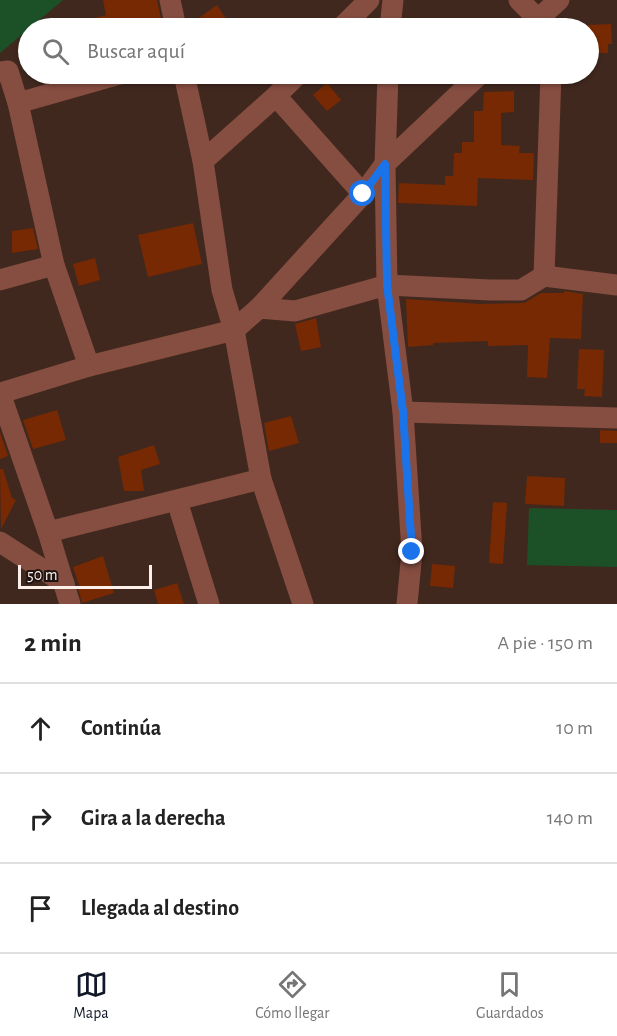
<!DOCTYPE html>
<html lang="es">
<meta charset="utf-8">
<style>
body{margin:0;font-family:"Alegreya Sans",sans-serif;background:#f2f2f2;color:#222}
.scale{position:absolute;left:18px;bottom:15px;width:134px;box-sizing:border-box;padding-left:6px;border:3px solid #fdefea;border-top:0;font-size:16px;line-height:21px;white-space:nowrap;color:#fdefea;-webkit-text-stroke:4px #1f1410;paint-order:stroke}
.stop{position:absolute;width:18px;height:18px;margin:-14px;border:4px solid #1a73e8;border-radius:50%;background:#fff}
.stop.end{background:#1a73e8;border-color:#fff;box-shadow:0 2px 6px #0008}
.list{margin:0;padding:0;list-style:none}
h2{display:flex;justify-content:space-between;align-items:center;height:78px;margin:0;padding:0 24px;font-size:26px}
h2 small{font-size:20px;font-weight:400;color:#767676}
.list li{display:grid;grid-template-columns:39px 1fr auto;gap:18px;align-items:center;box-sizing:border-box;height:90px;padding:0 24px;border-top:2px solid #e0e0e0}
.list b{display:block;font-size:22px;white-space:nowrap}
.list em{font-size:20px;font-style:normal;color:#767676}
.icon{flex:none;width:33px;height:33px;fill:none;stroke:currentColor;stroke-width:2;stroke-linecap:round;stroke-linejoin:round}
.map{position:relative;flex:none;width:617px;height:604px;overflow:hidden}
.search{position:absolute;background:#fff;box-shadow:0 2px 4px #0004;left:18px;right:18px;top:18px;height:66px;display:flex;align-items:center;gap:15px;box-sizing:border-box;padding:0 21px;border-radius:33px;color:#767676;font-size:22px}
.sheet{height:348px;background:#fff}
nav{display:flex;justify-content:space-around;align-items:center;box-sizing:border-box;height:84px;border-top:2px solid #e0e0e0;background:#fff;font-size:16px;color:#767676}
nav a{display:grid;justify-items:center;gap:3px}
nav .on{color:#111827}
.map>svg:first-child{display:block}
</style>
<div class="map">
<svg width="617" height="604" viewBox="0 0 617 604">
<rect width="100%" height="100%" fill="#41281e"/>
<g fill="#1c5128">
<polygon points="0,0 63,0 0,53"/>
<polygon points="529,508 617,510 617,567 527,565"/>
</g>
<g fill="#762902">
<polygon points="103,0 157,0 163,28 74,28 74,23 106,15"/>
<polygon points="217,5 232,28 203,28 196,20"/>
<polygon points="611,24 612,44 608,44 608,53 588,53 588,25"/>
<polygon points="327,83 341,100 327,111 313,95"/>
<polygon points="514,91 514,112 501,113 501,145 520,146 519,153 534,153 533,180 478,178 477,206 398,203 399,183 445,185 445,176 453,176 454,153 462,153 462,142 474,142 474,111 483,111 484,92"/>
<polygon points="193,223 202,264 148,277 138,235"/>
<polygon points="33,228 38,249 12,253 12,231"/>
<polygon points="95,258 100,280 79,286 73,264"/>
<polygon points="564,291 583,294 581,339 550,338 547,378 527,377 528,345 488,346 488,341 433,343 433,345 408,347 406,299 481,304 524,303 541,293 564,293"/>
<polygon points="316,318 321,347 301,351 295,324"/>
<polygon points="579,349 604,350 602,397 584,396 585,389 577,389"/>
<polygon points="57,410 66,440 33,449 23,420"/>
<polygon points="291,416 299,443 269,451 264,423"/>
<polygon points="600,430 617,431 617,443 600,443"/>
<polygon points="0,432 8,456 0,459"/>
<polygon points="154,445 160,464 141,470 144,491 124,491 118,457"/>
<polygon points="0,469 3,469 12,498 16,500 1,529"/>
<polygon points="527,476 565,478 564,506 525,504"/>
<polygon points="493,502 507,503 503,564 489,563"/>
<polygon points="103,556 114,593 82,603 78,588 80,588 73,567"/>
<polygon points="432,564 455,566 453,588 430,586"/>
<polygon points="177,583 184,604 158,604 154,590"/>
</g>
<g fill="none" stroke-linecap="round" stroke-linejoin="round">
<g stroke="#864d41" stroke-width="21">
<polyline points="170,0 176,28"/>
<polyline points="519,0 538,19 543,28"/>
<polyline points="341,28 369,0"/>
<polyline points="390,28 393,0"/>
<polyline points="528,28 559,0"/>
<polyline points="0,72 8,71 18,103 54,265 89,366"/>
<polyline points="184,74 203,161 222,290 234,330 259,308 295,311 387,285 490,290 521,290 544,276 617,285"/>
<polyline points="388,74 385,164 387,285 403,412 412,552 407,604"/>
<polyline points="276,96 363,194"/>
<polyline points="18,103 120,74"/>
<polyline points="203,161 276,96 298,74"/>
<polyline points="544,276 551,74"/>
<polyline points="0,280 54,265"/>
<polyline points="259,308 363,194 385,164 480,74"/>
<polyline points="0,393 48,532 70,604"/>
<polyline points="1,393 89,366 234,330 261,479 303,604"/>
<polyline points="403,412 617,418"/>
<polyline points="177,501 209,604"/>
<polyline points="48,532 261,479"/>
<polyline points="0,542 64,583"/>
</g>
</g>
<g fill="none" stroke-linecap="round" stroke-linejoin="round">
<polyline stroke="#1a73e8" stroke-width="8" points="363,194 385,164 387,285 403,412 412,552"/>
</g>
</svg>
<div class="scale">50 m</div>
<div class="stop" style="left:363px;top:194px"></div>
<div class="stop end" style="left:412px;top:552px"></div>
<div class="search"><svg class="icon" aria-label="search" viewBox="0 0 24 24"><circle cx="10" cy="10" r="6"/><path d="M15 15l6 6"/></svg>Buscar aquí</div>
</div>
<section class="sheet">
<h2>2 min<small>A pie · 150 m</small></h2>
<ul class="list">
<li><svg class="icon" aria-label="ahead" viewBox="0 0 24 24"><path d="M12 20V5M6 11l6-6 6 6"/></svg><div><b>Continúa</b></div><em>10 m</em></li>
<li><svg class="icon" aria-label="right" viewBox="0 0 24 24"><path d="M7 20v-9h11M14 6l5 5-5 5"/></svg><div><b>Gira a la derecha</b></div><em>140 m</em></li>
<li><svg class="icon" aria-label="arrive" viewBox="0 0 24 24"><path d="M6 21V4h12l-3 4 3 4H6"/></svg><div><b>Llegada al destino</b></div></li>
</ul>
</section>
<nav>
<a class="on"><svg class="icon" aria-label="map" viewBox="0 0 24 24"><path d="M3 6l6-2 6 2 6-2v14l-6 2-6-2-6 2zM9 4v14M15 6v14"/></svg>Mapa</a>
<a><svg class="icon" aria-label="directions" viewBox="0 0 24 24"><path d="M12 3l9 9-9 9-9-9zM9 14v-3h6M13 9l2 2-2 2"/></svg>Cómo llegar</a>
<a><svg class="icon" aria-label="saved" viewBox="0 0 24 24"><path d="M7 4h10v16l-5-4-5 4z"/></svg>Guardados</a>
</nav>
